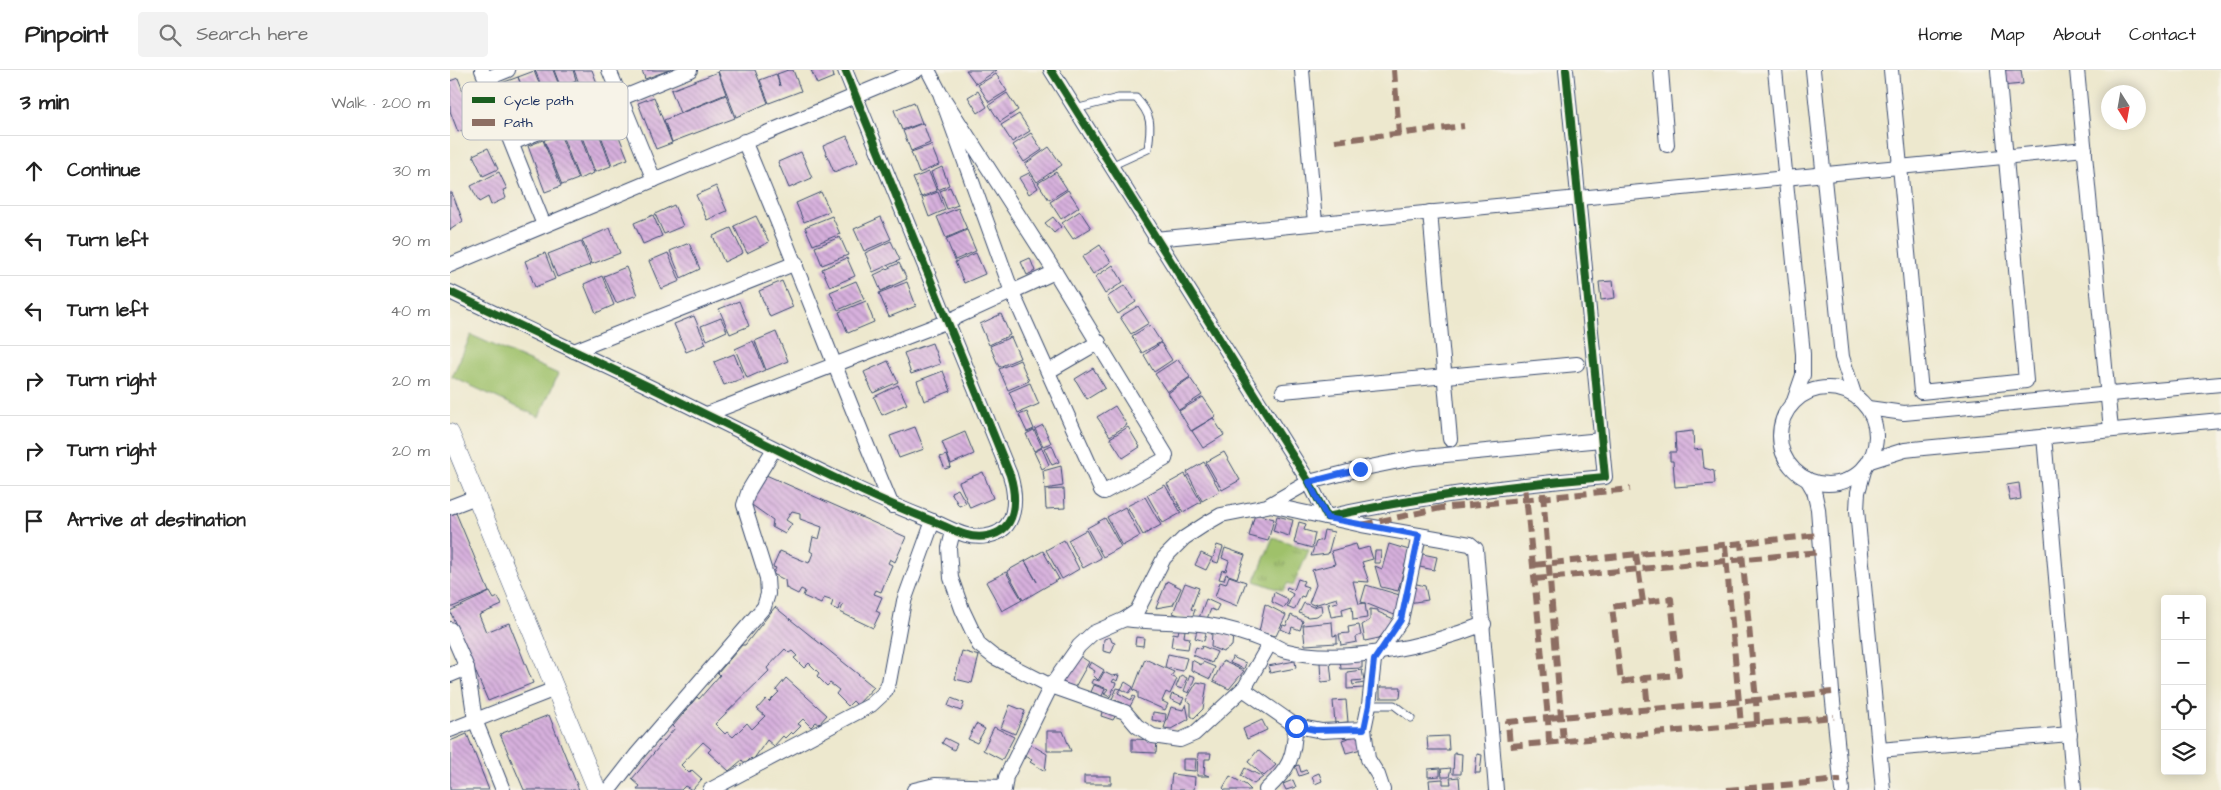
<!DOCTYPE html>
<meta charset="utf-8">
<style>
body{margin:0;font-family:"Architects Daughter",sans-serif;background:#f2f2f2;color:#222}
.controls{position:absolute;right:15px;bottom:15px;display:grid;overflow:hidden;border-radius:5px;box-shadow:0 2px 12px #0003}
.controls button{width:45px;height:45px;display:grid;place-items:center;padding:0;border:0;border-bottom:1px solid #e0e0e0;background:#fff;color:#222;font:25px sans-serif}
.compass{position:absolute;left:1651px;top:15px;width:45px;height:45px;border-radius:50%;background:#fff;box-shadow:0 2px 12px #0003;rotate:169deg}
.stop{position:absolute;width:15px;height:15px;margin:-11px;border:4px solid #2563eb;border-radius:50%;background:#fff}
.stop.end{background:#2563eb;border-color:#fff;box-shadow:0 1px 5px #0008}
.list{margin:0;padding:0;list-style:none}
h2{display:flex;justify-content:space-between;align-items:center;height:65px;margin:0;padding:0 20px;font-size:21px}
h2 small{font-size:16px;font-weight:400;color:#767676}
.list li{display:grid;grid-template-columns:32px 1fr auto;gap:15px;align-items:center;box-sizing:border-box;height:70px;padding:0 20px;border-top:1px solid #e0e0e0}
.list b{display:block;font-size:19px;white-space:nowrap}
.list em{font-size:16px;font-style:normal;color:#767676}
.icon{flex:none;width:28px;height:28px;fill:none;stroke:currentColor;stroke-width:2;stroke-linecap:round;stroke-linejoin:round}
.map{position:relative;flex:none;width:1771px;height:720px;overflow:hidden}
header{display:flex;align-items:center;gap:30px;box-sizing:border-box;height:70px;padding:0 25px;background:#fff;border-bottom:1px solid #e0e0e0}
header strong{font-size:24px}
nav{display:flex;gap:28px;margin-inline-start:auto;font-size:18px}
.search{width:350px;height:45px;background:#f2f2f2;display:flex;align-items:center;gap:12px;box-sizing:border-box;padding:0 18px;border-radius:5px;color:#767676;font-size:19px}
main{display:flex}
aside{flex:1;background:#fff}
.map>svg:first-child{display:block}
</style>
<header>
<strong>Pinpoint</strong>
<div class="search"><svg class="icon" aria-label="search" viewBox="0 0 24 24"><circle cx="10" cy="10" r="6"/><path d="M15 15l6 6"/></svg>Search here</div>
<nav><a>Home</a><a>Map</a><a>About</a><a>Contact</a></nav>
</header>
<main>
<aside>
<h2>3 min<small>Walk · 200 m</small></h2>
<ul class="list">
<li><svg class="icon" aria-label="ahead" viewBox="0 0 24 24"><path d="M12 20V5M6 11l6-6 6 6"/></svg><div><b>Continue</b></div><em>30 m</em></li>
<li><svg class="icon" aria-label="left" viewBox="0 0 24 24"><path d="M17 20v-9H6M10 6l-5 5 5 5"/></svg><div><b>Turn left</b></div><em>90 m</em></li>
<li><svg class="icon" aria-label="left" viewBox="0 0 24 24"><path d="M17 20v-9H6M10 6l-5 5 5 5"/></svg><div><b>Turn left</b></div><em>40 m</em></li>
<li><svg class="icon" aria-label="right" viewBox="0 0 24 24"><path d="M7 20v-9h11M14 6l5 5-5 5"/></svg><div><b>Turn right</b></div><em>20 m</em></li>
<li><svg class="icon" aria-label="right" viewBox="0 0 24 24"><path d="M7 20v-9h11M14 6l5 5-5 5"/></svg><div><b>Turn right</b></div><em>20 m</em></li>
<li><svg class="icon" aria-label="arrive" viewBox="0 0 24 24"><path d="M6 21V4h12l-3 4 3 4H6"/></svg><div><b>Arrive at destination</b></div></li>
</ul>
</aside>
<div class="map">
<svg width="1771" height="720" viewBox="0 0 1771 720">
<defs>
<pattern id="grass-tufts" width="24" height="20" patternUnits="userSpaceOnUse" patternTransform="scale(1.25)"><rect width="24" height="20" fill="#9fc16a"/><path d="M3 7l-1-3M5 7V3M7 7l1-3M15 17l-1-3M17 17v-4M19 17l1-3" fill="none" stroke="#819d5a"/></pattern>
<pattern id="building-back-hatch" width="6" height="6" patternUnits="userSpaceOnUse" patternTransform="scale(1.25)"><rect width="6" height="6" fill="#d7b0dd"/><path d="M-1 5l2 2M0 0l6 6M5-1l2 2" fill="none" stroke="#ae90b6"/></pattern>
</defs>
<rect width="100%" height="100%" fill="#f7f3e8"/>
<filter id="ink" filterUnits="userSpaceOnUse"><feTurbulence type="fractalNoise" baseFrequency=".02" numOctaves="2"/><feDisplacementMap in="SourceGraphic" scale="10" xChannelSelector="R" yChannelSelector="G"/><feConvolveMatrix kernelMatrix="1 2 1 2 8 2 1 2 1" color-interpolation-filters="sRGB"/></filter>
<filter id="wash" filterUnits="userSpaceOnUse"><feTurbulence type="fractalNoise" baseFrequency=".0096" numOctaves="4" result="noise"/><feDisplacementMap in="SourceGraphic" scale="20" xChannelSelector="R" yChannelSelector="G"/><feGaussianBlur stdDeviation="1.12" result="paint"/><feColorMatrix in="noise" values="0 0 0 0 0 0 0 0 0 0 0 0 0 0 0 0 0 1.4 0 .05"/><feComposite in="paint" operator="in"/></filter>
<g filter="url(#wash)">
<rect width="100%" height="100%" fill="#ede8ce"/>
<polygon fill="url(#grass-tufts)" stroke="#5d7864" points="823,467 859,480 843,516 838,513 833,521 805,511"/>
<polygon fill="#9fc16a" stroke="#5d7864" points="21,265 108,304 89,347 2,307"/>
<g id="blocks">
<g fill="url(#building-back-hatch)">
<polygon points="85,0 103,0 119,40 103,46"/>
<polygon points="104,0 123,0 126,10 122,12 127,11 135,33 119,39"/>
<polygon points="124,0 142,0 152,26 136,32"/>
<polygon points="192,0 219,0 195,9"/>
<polygon points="271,0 305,0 318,33 286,47 268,1"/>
<polygon points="338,0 343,0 351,21 319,33 310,10 326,4 330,16 327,4"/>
<polygon points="361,0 382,0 384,7 367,14"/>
<polygon points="516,0 547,0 526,14"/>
<polygon points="1549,0 1571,0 1573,14 1551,16"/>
<polygon points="84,1 93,23 77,29 68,7"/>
<polygon points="268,2 276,24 230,43 221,20"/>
<polygon points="546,4 557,21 539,32 528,15"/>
<polygon points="68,7 85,53 69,59 61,37 67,33 60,36 52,13"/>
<polygon points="8,8 26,55 8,62 0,41 0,11"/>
<polygon points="528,21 537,37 528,43 518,27"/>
<polygon points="557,23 568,40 550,52 539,35"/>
<polygon points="276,25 285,48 222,72 214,50"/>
<polygon points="204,27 222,73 206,79 188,33"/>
<polygon points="464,32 472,53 452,60 444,40"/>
<polygon points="160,44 178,89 162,95 145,50"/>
<polygon points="569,44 580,61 562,72 551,55"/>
<polygon points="144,50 161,96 145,102 128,56"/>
<polygon points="473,53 480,73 461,81 453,61"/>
<polygon points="127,57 144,103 129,109 111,63"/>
<polygon points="581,63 592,80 574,92 563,75"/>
<polygon points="110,64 128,109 112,115 94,70"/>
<polygon points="397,66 408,92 384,102 373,76"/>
<polygon points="93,70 111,116 95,122 78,76"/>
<polygon points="481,75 489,95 469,103 461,82"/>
<polygon points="599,77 612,95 587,112 575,94"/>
<polygon points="38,78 48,99 33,106 23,85"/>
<polygon points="351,82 362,108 339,118 328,92"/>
<polygon points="492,97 499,115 488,120 481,102"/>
<polygon points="49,102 57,119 53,120 56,128 41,135 38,127 29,132 21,116"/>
<polygon points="479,102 487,121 471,127 463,108"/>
<polygon points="606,102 617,119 599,130 588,113"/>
<polygon points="579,103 588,118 579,124 569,108"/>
<polygon points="266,116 277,141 257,150 246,125"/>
<polygon points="500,117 508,135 497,139 490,121"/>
<polygon points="618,120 629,137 611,149 600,132"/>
<polygon points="371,122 380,141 354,152 346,133"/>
<polygon points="488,122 495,140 479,147 472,128"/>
<polygon points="0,123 2,123 13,151 0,160"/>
<polygon points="224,135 233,156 214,164 205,144"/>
<polygon points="508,138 517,159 496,168 487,147"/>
<polygon points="630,141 641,158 623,169 612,153"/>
<polygon points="203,145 212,166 193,174 184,153"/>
<polygon points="306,146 319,172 297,183 284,156"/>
<polygon points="382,146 390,164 363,175 355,157"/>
<polygon points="431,147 441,169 414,181 404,159"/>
<polygon points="603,147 611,157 604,163 595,153"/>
<polygon points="160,158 170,183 142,194 132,170"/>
<polygon points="281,158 293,183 274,192 263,166"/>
<polygon points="517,160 526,181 505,190 496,169"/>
<polygon points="390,167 398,185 372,195 365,177"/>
<polygon points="131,171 140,195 107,207 98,184"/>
<polygon points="441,171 450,190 423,202 415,183"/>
<polygon points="239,173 250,199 231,208 220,181"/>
<polygon points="650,175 661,192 643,204 632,187"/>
<polygon points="95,183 105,209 85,217 75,191"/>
<polygon points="218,183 230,211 211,219 199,191"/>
<polygon points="526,183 535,204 514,213 505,192"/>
<polygon points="397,188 405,206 380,217 372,199"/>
<polygon points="580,188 585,201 577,205 571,192"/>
<polygon points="449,193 457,209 431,221 424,205"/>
<polygon points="663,195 673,212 655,224 645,207"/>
<polygon points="176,197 187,225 166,233 154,206"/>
<polygon points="152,206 164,235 146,243 134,214"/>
<polygon points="332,211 343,237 320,247 309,221"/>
<polygon points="406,211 414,229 388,240 380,222"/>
<polygon points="1163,211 1165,228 1151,230 1149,212"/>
<polygon points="457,212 466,236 439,247 429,223"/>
<polygon points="675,215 686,232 668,244 657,227"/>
<polygon points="289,231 299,256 280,264 269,239"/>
<polygon points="416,231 424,252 398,263 389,242"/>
<polygon points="688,236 699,253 681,264 670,247"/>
<polygon points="551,244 560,265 539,275 530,254"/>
<polygon points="244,246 256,274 236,282 224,254"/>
<polygon points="271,248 277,261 257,270 251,256"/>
<polygon points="700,255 711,272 692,283 682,266"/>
<polygon points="326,262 338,291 316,300 305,271"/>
<polygon points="561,267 570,288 549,297 540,276"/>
<polygon points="303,271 315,300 297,308 285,279"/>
<polygon points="482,273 490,294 461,304 454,283"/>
<polygon points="711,273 722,290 704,302 694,285"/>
<polygon points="284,284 294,308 274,315 264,292"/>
<polygon points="728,289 740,307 717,322 705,304"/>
<polygon points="570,290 579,311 558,320 549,299"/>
<polygon points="438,291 448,312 423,323 414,302"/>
<polygon points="643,298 655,318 637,329 625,309"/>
<polygon points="493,301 501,321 474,331 467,311"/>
<polygon points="740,308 752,325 729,340 718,323"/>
<polygon points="580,313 589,334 568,343 559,322"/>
<polygon points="448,315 457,334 432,345 424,327"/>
<polygon points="753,327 766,346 741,361 729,341"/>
<polygon points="665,336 677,355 660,366 647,347"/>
<polygon points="577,342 584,359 577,362 569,345"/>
<polygon points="763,348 774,365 753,378 742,361"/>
<polygon points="593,355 601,373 593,376 585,359"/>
<polygon points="465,357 474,379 449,388 440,366"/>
<polygon points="678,357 690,377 673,388 660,368"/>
<polygon points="584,360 592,377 584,381 576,364"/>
<polygon points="1243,361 1244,380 1252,379 1254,398 1264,401 1265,414 1225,417 1223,391 1220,391 1220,382 1226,382 1225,363"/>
<polygon points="515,362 524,384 501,394 492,372"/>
<polygon points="602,375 609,392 602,395 594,378"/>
<polygon points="592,378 599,395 592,399 584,382"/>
<polygon points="774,382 790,410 772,420 756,392"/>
<polygon points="497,385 501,397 495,399 490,387"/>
<polygon points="754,392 770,421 752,431 737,402"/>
<polygon points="611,396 613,416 595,419 593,401"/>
<polygon points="533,402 543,428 520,438 509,412"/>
<polygon points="735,404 751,432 733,442 717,414"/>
<polygon points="316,405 456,467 445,492 440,489 438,493 442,495 431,522 426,520 424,524 432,527 426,541 430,543 423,558 390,542 393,535 390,534 388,540 381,537 383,531 374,528 371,534 353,526 355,521 351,519 348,524 336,518 335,510 323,504 326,498 323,497 330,481 359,493 363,483 360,481 363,467 369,469 372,457 350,449 350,443 342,441 336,450 342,454 335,464 322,457 323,450 299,433 309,407 315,409"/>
<polygon points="1569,413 1571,429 1560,431 1557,415"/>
<polygon points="715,415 731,443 713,453 697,425"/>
<polygon points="508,419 516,433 509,436 501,422"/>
<polygon points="614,419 615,438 596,439 595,420"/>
<polygon points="695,427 711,455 693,465 677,436"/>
<polygon points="675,437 690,466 672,476 657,447"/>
<polygon points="6,443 39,522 0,538 0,445"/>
<polygon points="805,444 824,449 818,471 799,466"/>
<polygon points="827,446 843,450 839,466 823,461"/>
<polygon points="655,448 671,477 653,487 637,458"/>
<polygon points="849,452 856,454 854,460 865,463 862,478 844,473"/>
<polygon points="636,460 651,488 633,498 618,470"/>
<polygon points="874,460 884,462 878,484 861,486 866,472 872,470"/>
<polygon points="614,470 629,499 612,509 596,480"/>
<polygon points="906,474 908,480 919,477 923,489 912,492 919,512 903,511 909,534 915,533 911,532 916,515 953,526 947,546 915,533 917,548 903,550 902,536 892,539 893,545 881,547 878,534 888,532 887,528 864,535 859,533 866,515 862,500 885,494 881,481"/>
<polygon points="939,474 959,480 948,521 931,517 925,496 932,499"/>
<polygon points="767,475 773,477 768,493 762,491"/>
<polygon points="775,478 795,485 787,508 776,504 774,510 769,509 772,500 776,501 779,491 772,488"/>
<polygon points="593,481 609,509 573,530 557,501 575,491 587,512 575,491"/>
<polygon points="925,481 931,481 930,493 924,493"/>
<polygon points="751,483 762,488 756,500 745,495"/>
<polygon points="968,483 987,487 984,500 965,496"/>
<polygon points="556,502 572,530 552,541 536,512"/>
<polygon points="779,506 796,512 787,536 765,527 770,512 776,514"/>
<polygon points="848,509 854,511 852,515 858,517 854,527 851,526 844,540 837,537 843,524 836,520 837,517 844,520"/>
<polygon points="717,511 731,518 723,535 706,538"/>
<polygon points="735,513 749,518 741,539 745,540 741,550 723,543"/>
<polygon points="963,513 975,516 978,530 958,533"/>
<polygon points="40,522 44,529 48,527 52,535 29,545 36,562 59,553 83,613 38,631 0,541"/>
<polygon points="824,522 836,528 838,531 834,538 822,532"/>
<polygon points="756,529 769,535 766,541 761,539 756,551 749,548"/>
<polygon points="854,533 863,537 871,535 872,542 867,546 858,547 849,543"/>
<polygon points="815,534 836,545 826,566 809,562"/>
<polygon points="325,537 424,617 407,635 403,631 398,636 386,624 389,620 380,613 377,616 367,606 369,603 359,593 354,598 344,588 347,586 342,581 339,583 335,579 317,598 319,601 265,654 275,664 277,662 283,667 297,653 302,659 315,646 307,639 316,629 319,632 329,622 326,620 336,608 377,645 369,654 366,652 361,657 353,649 348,654 351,656 343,664 341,662 335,668 333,666 324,676 317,670 303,690 301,688 295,694 292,690 279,701 258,682 261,679 253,672 231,695 239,703 242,700 252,709 242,720 235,716 231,720 187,720 190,716 182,709 225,658 223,656 247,627 249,629 270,605 268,603 292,575 295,575"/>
<polygon points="920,539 928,540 928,542 946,550 929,568 915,571 912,555 920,550"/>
<polygon points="841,545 853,551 850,560 842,557 840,563 831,559 833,555 836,556"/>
<polygon points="882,552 883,566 887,565 887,573 855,575 853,555"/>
<polygon points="909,555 911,565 906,567 907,572 891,575 889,564 899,563 898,557"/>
<polygon points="748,556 757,559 754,571 745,568"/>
<polygon points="729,559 735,560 734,567 740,568 738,579 721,577 723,563 728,564"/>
<polygon points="762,563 783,565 782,576 773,582 761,577"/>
<polygon points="660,567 662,572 665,573 661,583 653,581 654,569"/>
<polygon points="686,567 694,568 693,576 685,575"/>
<polygon points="752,576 767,582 762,593 743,585 746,577 751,579"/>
<polygon points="512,581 529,586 522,613 505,609"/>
<polygon points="718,584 737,588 733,601 715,597"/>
<polygon points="630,586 639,592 625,617 612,612"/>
<polygon points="782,587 796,593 794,599 780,593"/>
<polygon points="912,587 912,598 891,599 890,588"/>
<polygon points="695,589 724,602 721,606 727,609 720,624 716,622 712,631 718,634 715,640 688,628 688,622 683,620"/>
<polygon points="742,590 751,595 753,592 765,597 760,609 741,600"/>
<polygon points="773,591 794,601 779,619 763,611"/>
<polygon points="845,591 846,598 820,603 818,596"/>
<polygon points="641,592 654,600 648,610 643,605 645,601 638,597"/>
<polygon points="870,592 880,592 882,611 871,612"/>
<polygon points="912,600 914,610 902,611 903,615 914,613 914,618 897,619 897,602"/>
<polygon points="654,602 662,606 669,605 667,611 664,609 662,612 666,613 660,627 654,624 658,619 641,613 643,609 649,611"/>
<polygon points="731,605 737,608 732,619 726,617"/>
<polygon points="740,605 745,607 739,623 734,621"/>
<polygon points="675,612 683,617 679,623 671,619"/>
<polygon points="747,612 757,614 753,639 744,648 741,646 741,633 736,630"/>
<polygon points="644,615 655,619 652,626 641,622"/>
<polygon points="930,617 951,617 950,628 930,628"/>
<polygon points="667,618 671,619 668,623 681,630 683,626 685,627 678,640 673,633 662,629"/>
<polygon points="722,624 734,628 731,634 720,629"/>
<polygon points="501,628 514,633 511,641 498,636"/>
<polygon points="896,630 898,652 885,653 883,631"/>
<polygon points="736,634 739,649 721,659 714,658 721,637 733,640"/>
<polygon points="560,635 575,641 565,664 551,658"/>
<polygon points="653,638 666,645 663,650 651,646"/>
<polygon points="703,642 716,644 715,652 702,650"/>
<polygon points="99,645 129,720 74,720 50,664"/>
<polygon points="812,650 817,660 797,669 793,659"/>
<polygon points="526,654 535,659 527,673 518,669"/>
<polygon points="544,657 564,667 552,690 533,680"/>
<polygon points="597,661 613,661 621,681 597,681"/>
<polygon points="17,664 39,720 0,720 0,671"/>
<polygon points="911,664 915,678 896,683 892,670"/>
<polygon points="998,666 999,680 978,680 977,667"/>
<polygon points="495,668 507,674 504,680 492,673"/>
<polygon points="682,669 707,670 706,683 682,682"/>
<polygon points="575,671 597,684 595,701 580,692 582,690 576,686 574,689 568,686"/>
<polygon points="808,680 826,695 814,706 798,692"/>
<polygon points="748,683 761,683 760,689 755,689 754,704 759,706 747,706"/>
<polygon points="1004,683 1012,684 1011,704 1003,704"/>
<polygon points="1027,684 1032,685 1030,703 1025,703"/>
<polygon points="733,689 746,689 745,701 733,700"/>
<polygon points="849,695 851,702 856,700 858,703 849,706 845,696"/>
<polygon points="795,698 813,707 804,714 791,706"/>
<polygon points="990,698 990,706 978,707 978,699"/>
<polygon points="1001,698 999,707 992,707 991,699"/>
<polygon points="869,703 872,711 865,714 862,706"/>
<polygon points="722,704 745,707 744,720 720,720"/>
<rect x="634" y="706" width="27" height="8"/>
<polygon points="780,706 796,715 801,720 775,720 773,718"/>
<polygon points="1009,707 1010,720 980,720 979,710 993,709 993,714 1001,714 1000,708"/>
<polygon points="843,710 846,717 836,720 833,714"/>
</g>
</g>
</g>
<g filter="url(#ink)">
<use href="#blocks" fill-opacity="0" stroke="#3a4b6f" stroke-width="1"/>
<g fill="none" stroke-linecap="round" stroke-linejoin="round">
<defs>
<g id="service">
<path d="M625,39l43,-11h18c17,18 15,28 12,51l-37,17"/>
<polyline points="919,635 944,635 961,648"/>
</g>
<g id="minor">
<polyline points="32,0 94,155"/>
<polyline points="159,0 204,110"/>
<polyline points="478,0 490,23 605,202 716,385 715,389 654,422 651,420 562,222 490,23"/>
<path d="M601,0l258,412 18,35c92,-20 183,-32 278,-40l-39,-407"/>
<polyline points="852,0 865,153"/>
<polyline points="1211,0 1217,75"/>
<polyline points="1325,0 1353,284 1353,305 1344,331"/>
<polyline points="1363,0 1392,287 1404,324"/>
<polyline points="1441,0 1471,322 1576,311 1548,0"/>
<polyline points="1627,0 1661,360"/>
<polyline points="36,9 58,0"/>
<path d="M294,71c52,121 97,244 148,365"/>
<polyline points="62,73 240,0"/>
<polyline points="980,142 1000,369"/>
<polyline points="705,169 1635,79"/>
<polyline points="0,195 467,0"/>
<path d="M0,222c85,41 171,80 255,122 75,36 148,76 225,106 19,7 36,20 57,16 31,-5 30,-38 23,-61l-165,-405"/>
<polyline points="124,281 346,193"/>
<polyline points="599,301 649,272"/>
<circle cx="1378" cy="366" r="48"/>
<polyline points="833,321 1127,294"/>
<polyline points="1418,338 1454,343 1771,314"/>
<polyline points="257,344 498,251 605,202"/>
<polyline points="1594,366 1624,720"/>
<polyline points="1420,391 1455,380 1473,378 1771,350"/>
<polyline points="1415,397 1408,422 1407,440 1433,720"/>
<polyline points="1357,409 1364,421 1368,439 1382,622 1392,720"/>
<polyline points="820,435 912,455 1020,474 1026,479 1046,720"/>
<polyline points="0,437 26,427"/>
<polyline points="503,461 499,478 501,508 512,539 529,575 544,587 601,616 675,642 687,656 703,666 730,670 744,664 795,617 820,573"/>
<path d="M675,549c28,4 56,2 83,6 20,3 40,9 59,17 5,2 11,6 16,8 60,16 145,-4 201,-26"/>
<polyline points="0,559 17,598 25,650 53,720"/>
<polyline points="0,605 17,598"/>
<polyline points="793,619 846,656 872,661 914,659"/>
<polyline points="0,660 105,619"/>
<polyline points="1429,680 1620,664"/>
<polyline points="159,720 187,684 314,537 318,524 317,508 294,435 299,420 324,379"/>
<polyline points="260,720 421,635 435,622 439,612 454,531 483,451"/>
<polyline points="464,720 485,715 554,717"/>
<polyline points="554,720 556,707 601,616 629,576 643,563 675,549 687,541 714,488 734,468 757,453 771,445 817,436 859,412 910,399 964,388 1151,370"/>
<path d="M816,720c23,-21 29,-33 29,-65"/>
<polyline points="933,720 928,705 918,689 914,659 919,635 924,590 951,550 969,465"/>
</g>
<polyline id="tertiary" points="0,363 147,720"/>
</defs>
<use href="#service" stroke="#3a4b6f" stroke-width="9"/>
<use href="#minor" stroke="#3a4b6f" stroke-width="16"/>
<use href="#tertiary" stroke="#3a4b6f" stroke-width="19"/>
<use href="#service" stroke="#fff" stroke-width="7"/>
<use href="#minor" stroke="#fff" stroke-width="14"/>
<use href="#tertiary" stroke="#fff" stroke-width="18"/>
<g stroke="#8d6e63" stroke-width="6" stroke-dasharray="12 6" stroke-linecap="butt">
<polyline points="944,0 949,64"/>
<polyline points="885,71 1014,56"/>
<polyline points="1075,415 1098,648 1306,630 1291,473"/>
<polyline points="1093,423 1113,672"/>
<polyline points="912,455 991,438 1180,419"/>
<polyline points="1275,475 1291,655"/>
<polyline points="1186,484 1193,532 1221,529 1229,605 1195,608 1198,639"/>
<polyline points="1084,495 1368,465"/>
<polyline points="1085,509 1370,482"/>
<polyline points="1193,532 1162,537 1171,612 1195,608"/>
<polyline points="1307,654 1306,630 1382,622"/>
<polyline points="1099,673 1098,648 1058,652 1060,676 1384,647"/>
<polyline points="1277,720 1391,710"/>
</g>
<defs>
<g id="cycleway">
<path d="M601,0l258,412 18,35c92,-20 183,-32 278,-40l-39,-407"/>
<path d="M0,222c85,41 171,80 255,122 75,36 148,76 225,106 19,7 36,20 57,16 31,-5 30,-38 23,-61l-165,-405"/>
</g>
</defs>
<use href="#cycleway" stroke="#f7f3e8" stroke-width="11"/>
<use href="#cycleway" stroke="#1b5e20" stroke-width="8"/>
</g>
</g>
<g fill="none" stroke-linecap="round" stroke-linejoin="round" filter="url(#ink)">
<polyline stroke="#2563eb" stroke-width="6" points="846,656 865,660 914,659 919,635 924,590 951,550 969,465 877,448 859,412 910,399"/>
</g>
<rect x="12" y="12" width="166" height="58" rx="8" fill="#f7f3e8" stroke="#b5b8bf" stroke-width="1"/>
<rect x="22" y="27" width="23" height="6" fill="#1b5e20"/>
<rect x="22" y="49" width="23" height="7" fill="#8d6e63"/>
<g font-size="14" fill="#1b2f5e">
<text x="54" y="35">Cycle path</text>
<text x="54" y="57">Path</text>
</g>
</svg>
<div class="controls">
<button>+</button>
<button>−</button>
<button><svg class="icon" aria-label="locate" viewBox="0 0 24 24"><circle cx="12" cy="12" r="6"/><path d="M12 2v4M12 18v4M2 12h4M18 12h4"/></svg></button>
<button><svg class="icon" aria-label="layers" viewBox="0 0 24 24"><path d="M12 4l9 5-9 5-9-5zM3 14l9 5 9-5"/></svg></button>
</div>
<svg class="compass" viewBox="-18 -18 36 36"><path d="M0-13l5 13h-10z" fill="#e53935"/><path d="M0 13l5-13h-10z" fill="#767676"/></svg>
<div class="stop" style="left:846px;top:656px"></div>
<div class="stop end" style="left:910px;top:399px"></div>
</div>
</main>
